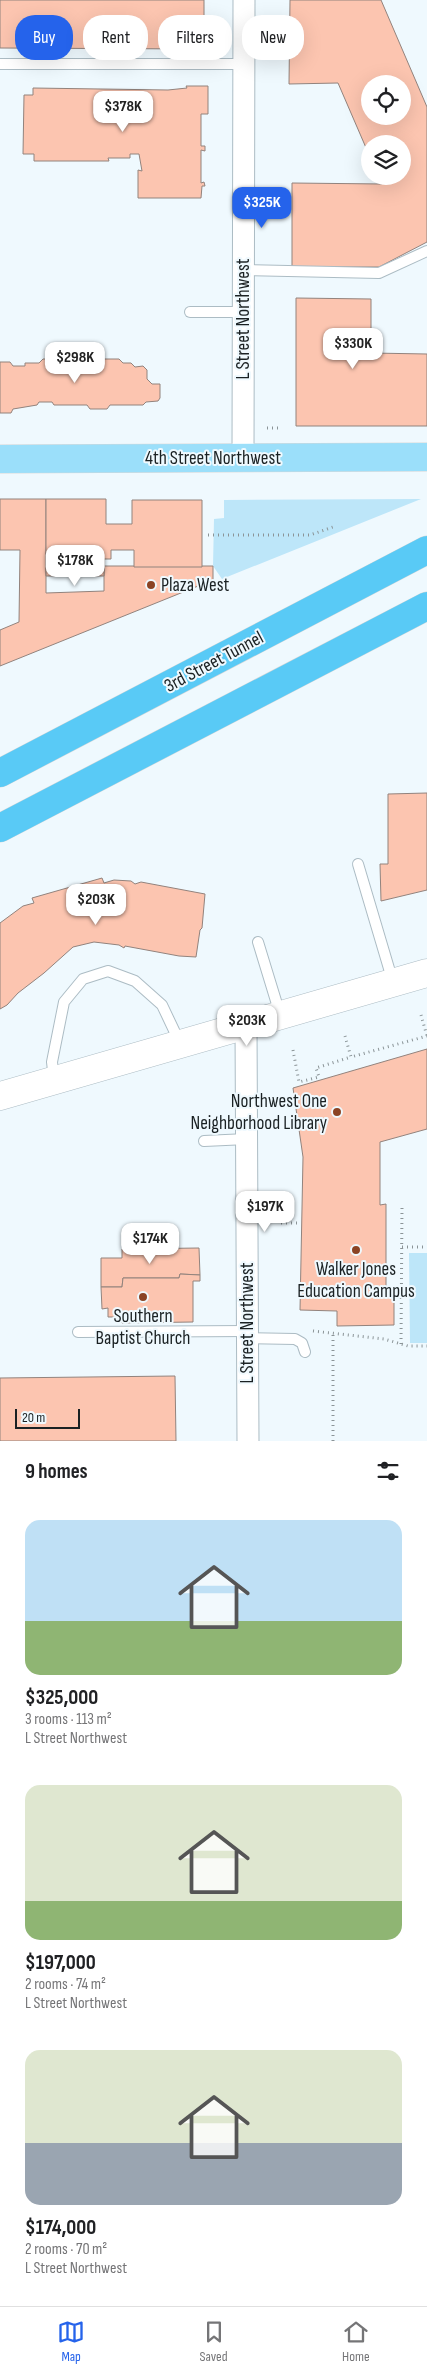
<!DOCTYPE html>
<meta charset="utf-8">
<style>
:root{--surface:#fff;--page:#f2f2f2;--text:#202124;--muted:#757577;--line:#e0e0e0;--accent:#2563eb}
body{margin:0;font-family:"Sofia Sans Condensed",sans-serif;background:var(--page);color:var(--text);height:100vh;display:flex;flex-direction:column;font-size:19px;white-space:nowrap}
*{box-sizing:border-box;margin:0}
p{font-size:16px;color:var(--muted)}
.icon{flex:none;width:28px;height:28px;fill:none;stroke:currentColor;stroke-width:2;stroke-linecap:round;stroke-linejoin:round}
.map{position:relative;height:1441px;overflow:hidden}
.drawer{display:flex;flex-direction:column;background:var(--surface);flex:1}
.drawer>*{flex:none}
.top-card{position:absolute;left:15px;top:15px;width:398px;height:45px;display:flex;gap:10px}
.fabs{position:absolute;left:361px;top:75px;display:grid;gap:10px}
.fabs a{display:grid;place-items:center;width:50px;height:50px;border-radius:50%;background:var(--surface);box-shadow:0 5px 20px #0002;font-size:25px}
.scale{position:absolute;left:15px;bottom:12px;width:65px;box-sizing:border-box;padding-left:5px;border:2px solid #1a2123;border-top:0;font-size:14px;line-height:18px;white-space:nowrap;color:#1a2123;-webkit-text-stroke:4px #eff9fe;paint-order:stroke}
.price{position:absolute;translate:-50% -42px;padding:0 11px;border-radius:10px;background:#fff;color:#222;font-size:16px;line-height:32px;filter:drop-shadow(0 1px 2px #0008)}
.price::after{content:'';position:absolute;left:50%;top:30px;width:15px;height:11px;margin-left:-8px;background:inherit;clip-path:polygon(0 0,100% 0,50% 100%)}
.price.current{background:var(--accent);color:#fff}
ul{padding:0;list-style:none}
li{display:grid;align-content:center;gap:10px;height:265px;padding:0 25px}
li span{display:grid;place-items:center;height:155px;border-radius:15px;color:#555}
li>.icon{margin-inline-start:auto}
span .icon{width:90px;height:90px;fill:#fffc;stroke-width:1}
li b{font-size:21px}
h2{display:flex;justify-content:space-between;align-items:center;height:60px;padding:0 25px;font-size:21px}
.tag{padding:0 18px;border-radius:20px;background:var(--surface);box-shadow:0 5px 20px #0002;font-size:18px;line-height:45px}
.tag.current{background:var(--accent);color:#fff}
.menu{display:flex;justify-content:space-around;align-items:center;height:70px;border-top:1px solid var(--line);background:var(--surface);font-size:14px;color:var(--muted)}
.menu a{display:grid;justify-items:center;gap:2px}
.menu .current{color:var(--accent)}
.map>svg:first-child{display:block}
.green{fill:#bde6f9}
.building{fill:#fcc5b0;stroke:#92837d;fill-rule:evenodd}
.lines{fill:none;stroke-linecap:round;stroke-linejoin:round}
.lane-casing{stroke:#acbcc4;stroke-width:12}
.street-casing{stroke:#acbcc4;stroke-width:23}
.secondary-casing{stroke:#acbcc4;stroke-width:29}
.primary-casing{stroke:#d6d7d7;stroke-width:29}
.highway-casing{stroke:#d6d7d7;stroke-width:29}
.path{stroke:#8b9497;stroke-width:3;stroke-dasharray:1 4;stroke-linecap:butt}
.lane{stroke:#fff;stroke-width:10}
.street{stroke:#fff;stroke-width:21}
.secondary{stroke:#fff;stroke-width:28}
.primary{stroke:#9bdffa;stroke-width:28}
.highway{stroke:#59caf6;stroke-width:28}
.poi-dot{fill:#8b4324;stroke:#eff9fe;stroke-width:2}
.labels{text-anchor:middle;dominant-baseline:central;stroke-width:4;stroke-linejoin:round;paint-order:stroke}
.street-label{font-size:19px;fill:#1a2123;stroke:#eff9fe}
.poi-label{font-size:19px;fill:#1a2123;stroke:#eff9fe}
</style>
<div class="map">
<svg width="427" height="1441" viewBox="0 0 427 1441">
<rect width="100%" height="100%" fill="#eff9fe"/>
<g class="green">
<path d="M421 499 222 579 213 566 214 519 224 518V500Z"/>
<path d="M409 1253H427V1343H410Z"/>
</g>
<g class="building">
<path d="M0 0H204V28H200V49L0 48Z"/>
<path d="M290 0H381L427 107V242L379 267H292V183L382 184 379 176H402V144H370V157L338 83 289 84ZM370 84H402V116H370Z"/>
<path d="M186 86H208V114H201V146H205V151L201 150V183L204 182 205 186H202L201 198H138V170L142 171 139 154H130V158H108L109 161H34V154H23L24 95H33V88L168 90 187 88Z"/>
<path d="M296 298 371 299V353L427 354V426H296Z"/>
<path d="M54 355H63L67 359H74L78 355H96L99 359H119L123 363H131L135 367 143 366 147 370V379L152 384H160V398L158 401 146 402 143 405H110L107 409H90L87 405H54L52 402H39L37 405 13 409 11 413H0V362H10L13 366H25V363H39L43 359H52Z"/>
<path d="M0 499H46V593L104 591V566H213V580L0 666V630L19 622 20 550H0Z"/>
<path d="M46 499H106V524H132V500H202V567H134V550H111V559H104V576H46Z"/>
<path d="M427 793V890L381 901 380 864H388V794Z"/>
<path d="M102 878 104 883 114 880 131 881 135 884 141 882 205 894 202 928 200 930 196 957 179 956 125 946 124 948 119 945 94 942 73 947 44 973 18 993 7 1005 0 1009V923L23 906 34 903 32 898Z"/>
<path d="M427 1049V1129L380 1142V1205L386 1204V1295H394V1325L337 1326V1311L300 1310 303 1157 293 1088Z"/>
<path d="M199 1248 200 1275 180 1274 179 1278H123L122 1287H101V1258H122V1249Z"/>
<path d="M180 1274 200 1275V1281H193V1322L122 1323V1314L117 1317H108V1308L102 1309 101 1287H122L123 1278H179Z"/>
<path d="M175 1376 176 1441H0V1378Z"/>
</g>
<g class="lines">
<defs>
<g id="lane">
<path d="M0 64H244"/>
<path d="M243 270 379 273 427 251"/>
<path d="M190 312H243"/>
<path d="M358 864 393 982"/>
<path d="M258 942 280 1014"/>
<path d="M54 1079 52 1062 64 1002 83 979 108 971 135 981 162 1005 180 1043"/>
<path d="M204 1141 247 1139"/>
<path d="M78 1332 248 1331"/>
<path d="M247 1338 295 1339 302 1343 305 1352"/>
</g>
<g id="street">
<path d="M243 457 244 0"/>
<path d="M246 1025 248 1441"/>
</g>
<path id="secondary" d="M0 1096 427 973"/>
<path id="primary" d="M0 459 427 457"/>
<g id="highway">
<path d="M0 773 427 550"/>
<path d="M0 828 427 606"/>
</g>
</defs>
<use href="#lane" class="lane-casing"/>
<use href="#street" class="street-casing"/>
<use href="#secondary" class="secondary-casing"/>
<use href="#primary" class="primary-casing"/>
<use href="#highway" class="highway-casing"/>
<g class="path">
<path d="M267 428H280"/>
<path d="M208 535H310L333 527"/>
<path d="M421 1015 427 1036"/>
<path d="M345 1036 351 1057 427 1036"/>
<path d="M293 1050 299 1082 319 1077 316 1068 351 1057"/>
<path d="M281 1223H297"/>
<path d="M402 1247H427"/>
<path d="M313 1331 384 1339 408 1346H427"/>
<path d="M401 1344 402 1206"/>
<path d="M333 1441V1333"/>
</g>
<use href="#lane" class="lane"/>
<use href="#street" class="street"/>
<use href="#secondary" class="secondary"/>
<use href="#primary" class="primary"/>
<use href="#highway" class="highway"/>
</g>
<g class="poi-dot">
<circle cx="151" cy="585" r="5"/>
<circle cx="337" cy="1112" r="5"/>
<circle cx="356" cy="1250" r="5"/>
<circle cx="143" cy="1297" r="5"/>
</g>
<g class="labels">
<g class="street-label">
<text transform="translate(243 319) rotate(-90)">L Street Northwest</text>
<text x="213" y="458">4th Street Northwest</text>
<text transform="translate(214 662) rotate(-28)">3rd Street Tunnel</text>
<text transform="translate(247 1323) rotate(-90)">L Street Northwest</text>
</g>
<g class="poi-label">
<text x="161" y="585" text-anchor="start">Plaza West</text>
<text x="327" y="1101" text-anchor="end">Northwest One<tspan x="327" dy="22">Neighborhood Library</tspan></text>
<text x="356" y="1269">Walker Jones<tspan x="356" dy="22">Education Campus</tspan></text>
<text x="143" y="1316">Southern<tspan x="143" dy="22">Baptist Church</tspan></text>
</g>
</g>
</svg>
<div class="fabs">
<a><svg class="icon" aria-label="locate" viewBox="0 0 24 24"><circle cx="12" cy="12" r="6"/><path d="M12 2v4M12 18v4M2 12h4M18 12h4"/></svg></a>
<a><svg class="icon" aria-label="layers" viewBox="0 0 24 24"><path d="M12 4l9 5-9 5-9-5zM3 14l9 5 9-5"/></svg></a>
</div>
<div class="scale">20 m</div>
<b class="price" style="left:123px;top:133px">$378K</b>
<b class="price current" style="left:262px;top:229px">$325K</b>
<b class="price" style="left:353px;top:370px">$330K</b>
<b class="price" style="left:75px;top:384px">$298K</b>
<b class="price" style="left:75px;top:587px">$178K</b>
<b class="price" style="left:96px;top:926px">$203K</b>
<b class="price" style="left:247px;top:1047px">$203K</b>
<b class="price" style="left:265px;top:1233px">$197K</b>
<b class="price" style="left:150px;top:1265px">$174K</b>
<div class="top-card">
<a class="tag current">Buy</a>
<a class="tag">Rent</a>
<a class="tag">Filters</a>
<a class="tag">New</a>
</div>
</div>
<section class="drawer">
<h2>9 homes<svg class="icon" aria-label="filters" viewBox="0 0 24 24"><path d="M4 7h16M4 17h16"/><circle cx="9" cy="7" r="2"/><circle cx="15" cy="17" r="2"/></svg></h2>
<ul>
<li><span style="background:linear-gradient(#bfe0f5 65%,#8fb573 0)"><svg class="icon" aria-label="home" viewBox="0 0 24 24"><path d="M3 11l9-7 9 7M6 9v11h12V9"/></svg></span><div><b>$325,000</b><p>3 rooms · 113 m²</p><p>L Street Northwest</p></div></li>
<li><span style="background:linear-gradient(#dfe7d0 75%,#8fb573 0)"><svg class="icon" aria-label="home" viewBox="0 0 24 24"><path d="M3 11l9-7 9 7M6 9v11h12V9"/></svg></span><div><b>$197,000</b><p>2 rooms · 74 m²</p><p>L Street Northwest</p></div></li>
<li><span style="background:linear-gradient(#dfe7d0 60%,#9aa5b1 0)"><svg class="icon" aria-label="home" viewBox="0 0 24 24"><path d="M3 11l9-7 9 7M6 9v11h12V9"/></svg></span><div><b>$174,000</b><p>2 rooms · 70 m²</p><p>L Street Northwest</p></div></li>
</ul>
</section>
<nav class="menu">
<a class="current"><svg class="icon" aria-label="map" viewBox="0 0 24 24"><path d="M3 6l6-2 6 2 6-2v14l-6 2-6-2-6 2zM9 4v14M15 6v14"/></svg>Map</a>
<a><svg class="icon" aria-label="saved" viewBox="0 0 24 24"><path d="M7 4h10v16l-5-4-5 4z"/></svg>Saved</a>
<a><svg class="icon" aria-label="home" viewBox="0 0 24 24"><path d="M3 11l9-7 9 7M6 9v11h12V9"/></svg>Home</a>
</nav>
